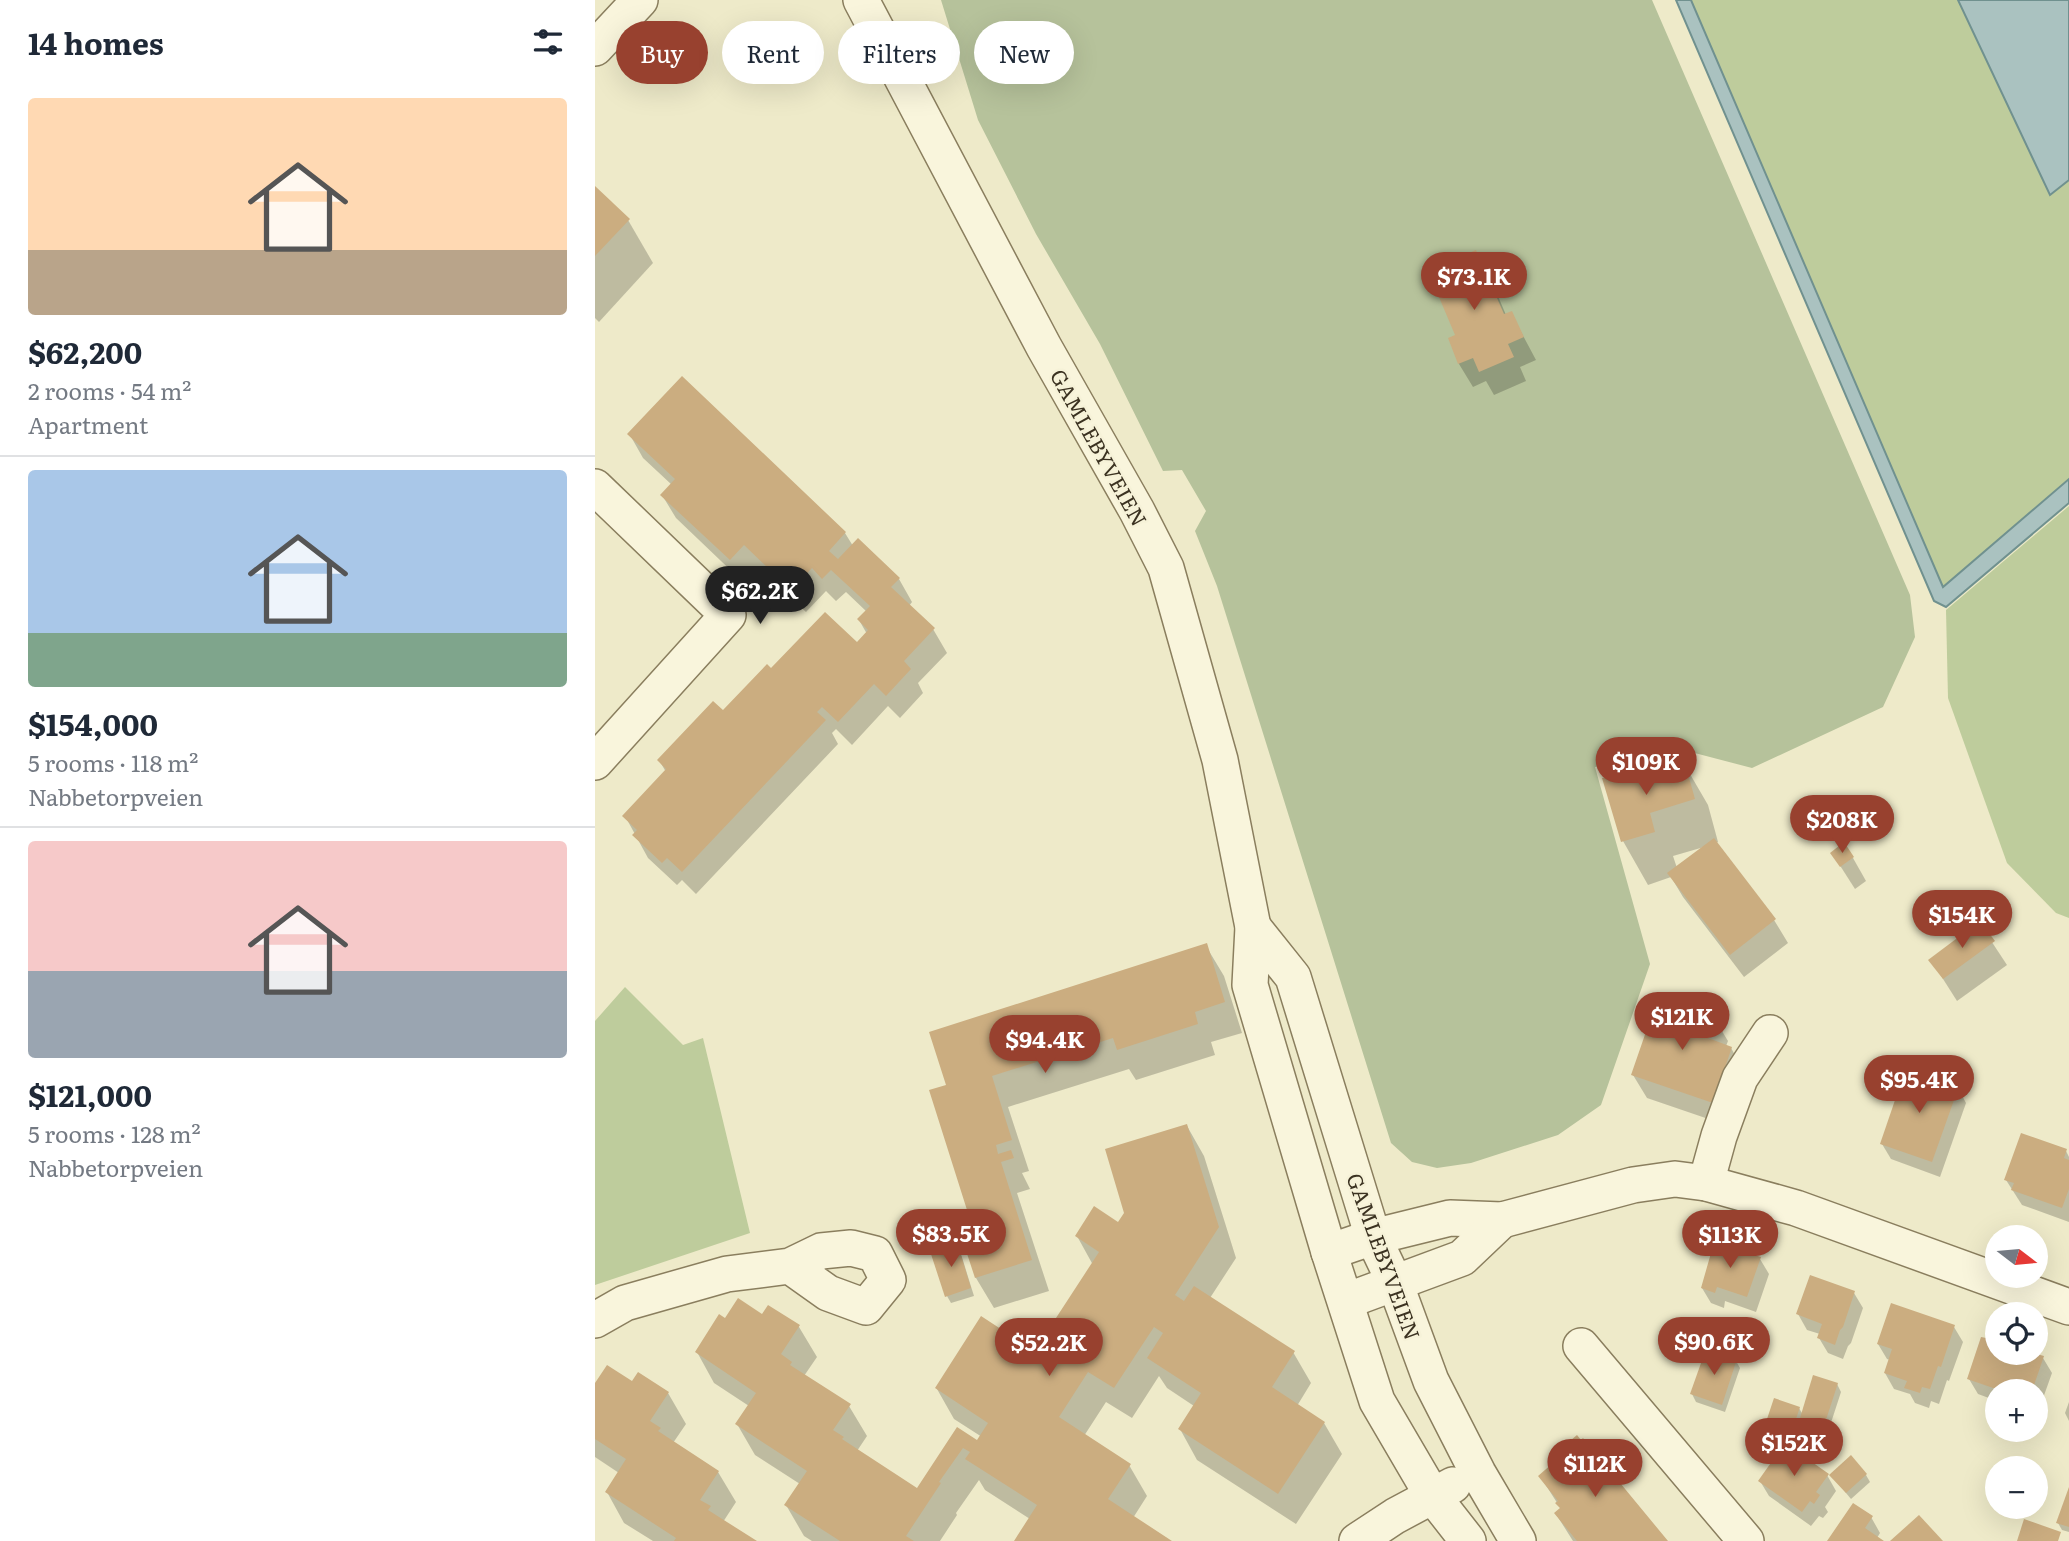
<!DOCTYPE html>
<meta charset="utf-8">
<style>
:root{--surface:#fff;--page:#f6f6f7;--text:#1f2937;--muted:#747a83;--line:#e0e1e3;--accent:#98412f}
body{margin:0;font-family:Literata,serif;background:var(--page);color:var(--text);height:100vh;display:flex;flex-direction:column;font-size:26px;white-space:nowrap}
*{box-sizing:border-box;margin:0}
p{font-size:23px;color:var(--muted)}
.icon{flex:none;width:38px;height:38px;fill:none;stroke:currentColor;stroke-width:2;stroke-linecap:round;stroke-linejoin:round}
.map{position:relative;flex:1;overflow:hidden}
.side{display:flex;flex-direction:column;background:var(--surface);width:595px}
.side>*{flex:none}
.banner{position:absolute;left:21px;top:21px;width:665px;height:63px;display:flex;gap:14px}
.needle{width:46px;rotate:106deg}
.tools{position:absolute;left:1390px;top:1225px;display:grid;gap:14px}
.tools a{display:grid;place-items:center;width:63px;height:63px;border-radius:50%;background:var(--surface);box-shadow:0 7px 28px #0002;font-size:35px}
.price{position:absolute;translate:-50% -60px;padding:0 16px;border-radius:24px;background:var(--accent);color:#fff;font-size:23px;line-height:46px;filter:drop-shadow(0 2px 4px #0008)}
.price::after{content:'';position:absolute;left:50%;top:42px;width:21px;height:16px;margin-left:-10px;background:inherit;clip-path:polygon(0 0,100% 0,50% 100%)}
.price.current{background:#222;color:#fff}
ul{padding:0;list-style:none}
li{display:grid;align-content:center;gap:14px;height:371px;padding:0 28px}
li+li{border-top:2px solid var(--line)}
li span{display:grid;place-items:center;height:217px;border-radius:7px;color:#555}
li>.icon{margin-inline-start:auto}
span .icon{width:126px;height:126px;fill:#fffc;stroke-width:1}
li b{font-size:30px}
h2{display:flex;justify-content:space-between;align-items:center;height:84px;padding:0 28px;font-size:30px}
.tag{padding:0 24px;border-radius:32px;background:var(--surface);box-shadow:0 7px 28px #0002;font-size:24px;line-height:63px}
.tag.current{background:var(--accent);color:#fff}
main{display:flex;flex:1;min-height:0}
.map>svg:first-child{display:block}
.green{fill:#becc9c}
.cemetery{fill:#b6c29b}
.water{fill:#aac2c0;stroke:#70918f;stroke-width:2}
.shadow{fill:#0003;fill-rule:evenodd}
.building{fill:#cbad80}
.lines{fill:none;stroke-linecap:round;stroke-linejoin:round}
.minor-casing{stroke:#8a7e5e;stroke-width:38}
.minor{stroke:#f9f5dc;stroke-width:35}
.labels{text-anchor:middle;dominant-baseline:central;stroke-width:5;stroke-linejoin:round;paint-order:stroke}
.street-label{font-size:21px;fill:#3b3221;stroke:#f6f2d8}
</style>
<main>
<section class="side">
<h2>14 homes<svg class="icon" aria-label="filters" viewBox="0 0 24 24"><path d="M4 7h16M4 17h16"/><circle cx="9" cy="7" r="2"/><circle cx="15" cy="17" r="2"/></svg></h2>
<ul>
<li><span style="background:linear-gradient(#ffd9b3 70%,#b9a48a 0)"><svg class="icon" aria-label="home" viewBox="0 0 24 24"><path d="M3 11l9-7 9 7M6 9v11h12V9"/></svg></span><div><b>$62,200</b><p>2 rooms · 54 m²</p><p>Apartment</p></div></li>
<li><span style="background:linear-gradient(#a9c7e8 75%,#7fa58c 0)"><svg class="icon" aria-label="home" viewBox="0 0 24 24"><path d="M3 11l9-7 9 7M6 9v11h12V9"/></svg></span><div><b>$154,000</b><p>5 rooms · 118 m²</p><p>Nabbetorpveien</p></div></li>
<li><span style="background:linear-gradient(#f6c9c9 60%,#9aa5b1 0)"><svg class="icon" aria-label="home" viewBox="0 0 24 24"><path d="M3 11l9-7 9 7M6 9v11h12V9"/></svg></span><div><b>$121,000</b><p>5 rooms · 128 m²</p><p>Nabbetorpveien</p></div></li>
</ul>
</section>
<div class="map">
<svg width="1474" height="1541" viewBox="0 0 1474 1541">
<rect width="100%" height="100%" fill="#eeeac9"/>
<g class="green">
<path d="M1096 0H1363L1455 195 1474 180V479L1348 587Z"/>
<path d="M1474 506V918L1461 913 1412 863 1353 698 1351 610Z"/>
<path d="M30 987 88 1045 108 1038 155 1233 0 1285V1021Z"/>
</g>
<path class="cemetery" d="M346 0H1057L1315 595 1320 637 1288 707 1157 768 1092 751 1000 767 1055 964 1006 1105 963 1135 876 1163 842 1168 817 1162 796 1143 622 586 600 531 611 511 587 470 568 471 505 344 441 234 383 120Z"/>
<g class="water">
<path d="M1081 0H1096L1348 587 1474 479V503L1351 607 1339 601Z"/>
<path d="M1363 0H1474V180L1455 195Z"/>
</g>
<g class="shadow">
<path d="M0 189 33 220 58 263 4 322 0 318Z"/>
<path d="M881 252 894 275 911 315 916 313 941 360 925 367 931 381 899 395 891 381 878 387 864 364 855 339 863 336 868 257Z"/>
<path d="M35 435 250 533 258 546 304 579 317 602 314 606 338 629 352 653 323 683 328 693 305 718 293 706 257 745 241 729 237 733 243 744 101 894 87 880 82 885 53 858 30 816 71 772 64 760 128 713 176 671 262 645 272 634 264 620 272 612 251 592 241 601 231 591 211 612 163 567 149 583 81 518 67 495 77 485 48 458Z"/>
<path d="M1088 762 1113 805 1123 842 1121 843 1179 920 1193 943 1149 977 1088 897 1076 877 1053 885 1028 841 1044 775ZM1109 847 1082 868 1078 856Z"/>
<path d="M1237 853 1258 858 1271 881 1260 889Z"/>
<path d="M1385 924 1412 965 1362 1001 1336 960Z"/>
<path d="M611 946 629 976 647 1033 616 1042 620 1055 541 1080 534 1069 413 1107 434 1171 427 1173 435 1189 422 1193 454 1291 399 1308 381 1278 361 1215 374 1211 353 1086Z"/>
<path d="M1119 1018 1133 1041 1131 1046 1136 1048 1149 1071 1131 1125 1052 1098 1038 1075Z"/>
<path d="M1363 1088 1371 1103 1345 1177 1296 1159 1287 1144Z"/>
<path d="M592 1126 609 1156 641 1258 615 1298 698 1352 716 1383 702 1406 729 1423 747 1454 701 1524 602 1460 585 1429 599 1406 572 1388 564 1376 537 1418 511 1402 489 1436 534 1465 552 1496 538 1518 574 1541H421L435 1519 390 1490 384 1480 361 1513 362 1515 345 1541H217L209 1536 191 1505 205 1484 160 1455 142 1424 154 1406 119 1383 102 1352 131 1321 168 1316 174 1307 204 1327 222 1357 209 1376 254 1406 272 1436 262 1451 323 1491 363 1430 383 1443 387 1437 359 1419 342 1389 456 1363 458 1359 448 1341 498 1265 482 1236 523 1225Z"/>
<path d="M1471 1151 1474 1157V1222L1427 1205 1411 1180Z"/>
<path d="M361 1244 365 1251 379 1296 356 1303 352 1296Z"/>
<path d="M1165 1259 1174 1274 1161 1312 1130 1301 1129 1308 1116 1303 1107 1288Z"/>
<path d="M1259 1293 1268 1308 1256 1343 1253 1346 1248 1359 1233 1353 1224 1338 1225 1334 1212 1330 1203 1314Z"/>
<path d="M1359 1327 1368 1342 1354 1381 1352 1380 1344 1404 1336 1401 1334 1408 1320 1403 1315 1394 1299 1389 1290 1373 1295 1360 1292 1359 1283 1344Z"/>
<path d="M1402 1353H1432L1448 1358 1457 1373 1442 1415 1440 1414V1391H1402V1401L1383 1394 1374 1379Z"/>
<path d="M1141 1361 1145 1368 1130 1412 1101 1402 1097 1394Z"/>
<path d="M37 1383 73 1393 91 1424 78 1443 123 1472 141 1502 128 1522 159 1541H58L29 1523 12 1492 24 1473 0 1457V1386Z"/>
<path d="M1242 1384 1246 1392 1233 1432 1211 1425 1207 1419 1202 1434 1178 1426 1174 1418 1204 1408 1208 1415Z"/>
<path d="M1474 1402V1421L1470 1413Z"/>
<path d="M1232 1475 1241 1491 1230 1507 1233 1512 1228 1518 1224 1516 1216 1526 1174 1496 1165 1481Z"/>
<path d="M1236 1475H1271L1275 1482 1256 1499Z"/>
<path d="M945 1476 1071 1541H978L961 1514 966 1509Z"/>
<path d="M1474 1491V1532L1467 1530 1463 1523Z"/>
<path d="M1276 1517 1285 1533 1282 1538 1286 1541H1234Z"/>
</g>
<g class="building">
<path d="M0 186 35 219 0 256Z"/>
<path d="M881 250 909 314 917 311 929 337 913 344 919 357 884 372 878 358 863 364 853 338 860 335 833 271 846 266 844 262 867 252 869 255Z"/>
<path d="M87 376 251 532 234 551 243 559 263 538 305 578 296 587 340 628 309 661 316 669 291 696 279 684 243 722 227 707 222 712 231 720 87 872 72 858 67 863 37 835 42 830 27 816 71 769 62 760 118 701 128 710 172 664 176 668 230 612 262 642 273 630 262 619 275 606 236 570 227 579 217 568 196 590 149 545 135 560 65 495 80 479 32 434Z"/>
<path d="M1089 760 1100 799 1055 813 1060 832 1026 842 1007 778 1042 768 1043 773Z"/>
<path d="M1119 838 1181 919 1135 955 1072 873Z"/>
<path d="M1249 842 1259 857 1245 867 1235 853Z"/>
<path d="M1385 921 1400 941 1348 979 1333 960Z"/>
<path d="M612 943 630 1002 600 1012 603 1024 522 1050 518 1038 397 1076 417 1140 401 1145 403 1154 416 1150 419 1158 406 1162 437 1260 380 1278 359 1214 372 1210 334 1090 351 1085 334 1032Z"/>
<path d="M1063 997 1120 1016 1113 1038 1137 1047 1118 1103 1036 1075Z"/>
<path d="M1311 1068 1364 1086 1337 1162 1285 1144Z"/>
<path d="M592 1124 624 1227 580 1295 589 1301 599 1286 700 1351 677 1387 730 1422 683 1494 583 1429 606 1393 552 1358 568 1333 559 1327 519 1388 493 1372 464 1417 536 1464 513 1499 577 1541H419L442 1505 370 1459 375 1452 368 1448 344 1482 346 1483 311 1536 319 1541H245L189 1505 212 1471 140 1424 161 1393 100 1352 124 1314 130 1318 143 1298 167 1314 173 1305 205 1325 186 1354 197 1362 195 1365 256 1404 238 1430 249 1437 247 1439 322 1488 362 1427 382 1440 393 1423 340 1388 386 1316 455 1361 460 1352 446 1341 504 1252 480 1236 499 1206 523 1222 529 1213 510 1149Z"/>
<path d="M1426 1133 1472 1149 1469 1158 1474 1160V1189L1467 1208 1416 1190 1419 1183 1409 1180Z"/>
<path d="M362 1242 376 1288 350 1297 335 1251Z"/>
<path d="M1122 1243 1166 1257 1152 1297 1122 1287 1120 1293 1106 1288 1116 1253Z"/>
<path d="M1215 1275 1260 1291 1248 1327 1245 1330 1240 1345 1222 1338 1227 1324 1201 1314Z"/>
<path d="M1296 1303 1360 1325 1346 1367 1343 1366 1335 1389 1327 1387 1325 1393 1309 1388 1312 1381 1289 1373 1297 1349 1282 1344Z"/>
<path d="M1386 1337 1402 1340V1353H1438L1449 1356 1437 1391H1407L1372 1379Z"/>
<path d="M1111 1349 1142 1359 1127 1405 1095 1394Z"/>
<path d="M12 1365 37 1381 43 1372 74 1392 55 1421 66 1428 63 1431 124 1471 105 1500 116 1506 113 1510 162 1541H79L81 1538 10 1492 31 1459 0 1439V1383Z"/>
<path d="M1218 1375 1243 1383 1229 1426 1205 1418Z"/>
<path d="M1179 1398 1205 1407 1198 1428 1172 1419Z"/>
<path d="M982 1435 986 1440 988 1438 1073 1541H982L959 1513 965 1508 960 1503 963 1501 943 1476 965 1457 962 1452Z"/>
<path d="M1190 1443 1234 1474 1221 1492 1225 1495 1219 1504 1215 1501 1207 1512 1163 1481Z"/>
<path d="M1256 1455 1272 1474 1251 1493 1234 1475Z"/>
<path d="M1474 1487V1527L1461 1523Z"/>
<path d="M1258 1503 1278 1516 1270 1528 1289 1541H1232Z"/>
<path d="M1324 1515 1348 1541H1295Z"/>
<path d="M1429 1519 1466 1532 1463 1541H1422Z"/>
</g>
<g class="lines">
<defs>
<g id="minor">
<path d="M266 0 449 347 542 511 571 568 625 760 658 927 655 985 734 1252 782 1401 837 1495 873 1541"/>
<path d="M0 48 45 0"/>
<path d="M0 487 133 615 0 762"/>
<path d="M658 927 698 977 778 1237 800 1283 836 1381 883 1473 923 1541"/>
<path d="M1111 1183 1124 1136 1145 1078 1175 1033"/>
<path d="M734 1252 778 1237 855 1218 907 1220 1038 1185 1080 1179 1111 1183 1201 1208 1474 1307"/>
<path d="M751 1301 867 1258 907 1220"/>
<path d="M0 1320 30 1303 132 1274 195 1266 226 1251 256 1248 280 1254 293 1280 271 1307 233 1293 195 1266"/>
<path d="M986 1346 1151 1541"/>
<path d="M762 1541 800 1516 858 1485"/>
</g>
</defs>
<use href="#minor" class="minor-casing"/>
<use href="#minor" class="minor"/>
</g>
<g class="labels">
<g class="street-label">
<text transform="translate(505 447) rotate(61)">GAMLEBYVEIEN</text>
<text transform="translate(790 1256) rotate(70)">GAMLEBYVEIEN</text>
</g>
</g>
</svg>
<div class="tools">
<a><svg class="needle" viewBox="-14 -14 28 28"><path d="M0-13l5 13h-10z" fill="#e53935"/><path d="M0 13l5-13h-10z" fill="#747a83"/></svg></a>
<a><svg class="icon" aria-label="locate" viewBox="0 0 24 24"><circle cx="12" cy="12" r="6"/><path d="M12 2v4M12 18v4M2 12h4M18 12h4"/></svg></a>
<a>+</a>
<a>−</a>
</div>
<b class="price" style="left:879px;top:312px">$73.1K</b>
<b class="price current" style="left:165px;top:626px">$62.2K</b>
<b class="price" style="left:1051px;top:797px">$109K</b>
<b class="price" style="left:1247px;top:855px">$208K</b>
<b class="price" style="left:1367px;top:950px">$154K</b>
<b class="price" style="left:1087px;top:1052px">$121K</b>
<b class="price" style="left:450px;top:1075px">$94.4K</b>
<b class="price" style="left:1324px;top:1115px">$95.4K</b>
<b class="price" style="left:356px;top:1269px">$83.5K</b>
<b class="price" style="left:1135px;top:1270px">$113K</b>
<b class="price" style="left:1119px;top:1377px">$90.6K</b>
<b class="price" style="left:454px;top:1378px">$52.2K</b>
<b class="price" style="left:1199px;top:1478px">$152K</b>
<b class="price" style="left:1000px;top:1499px">$112K</b>
<div class="banner">
<a class="tag current">Buy</a>
<a class="tag">Rent</a>
<a class="tag">Filters</a>
<a class="tag">New</a>
</div>
</div>
</main>
